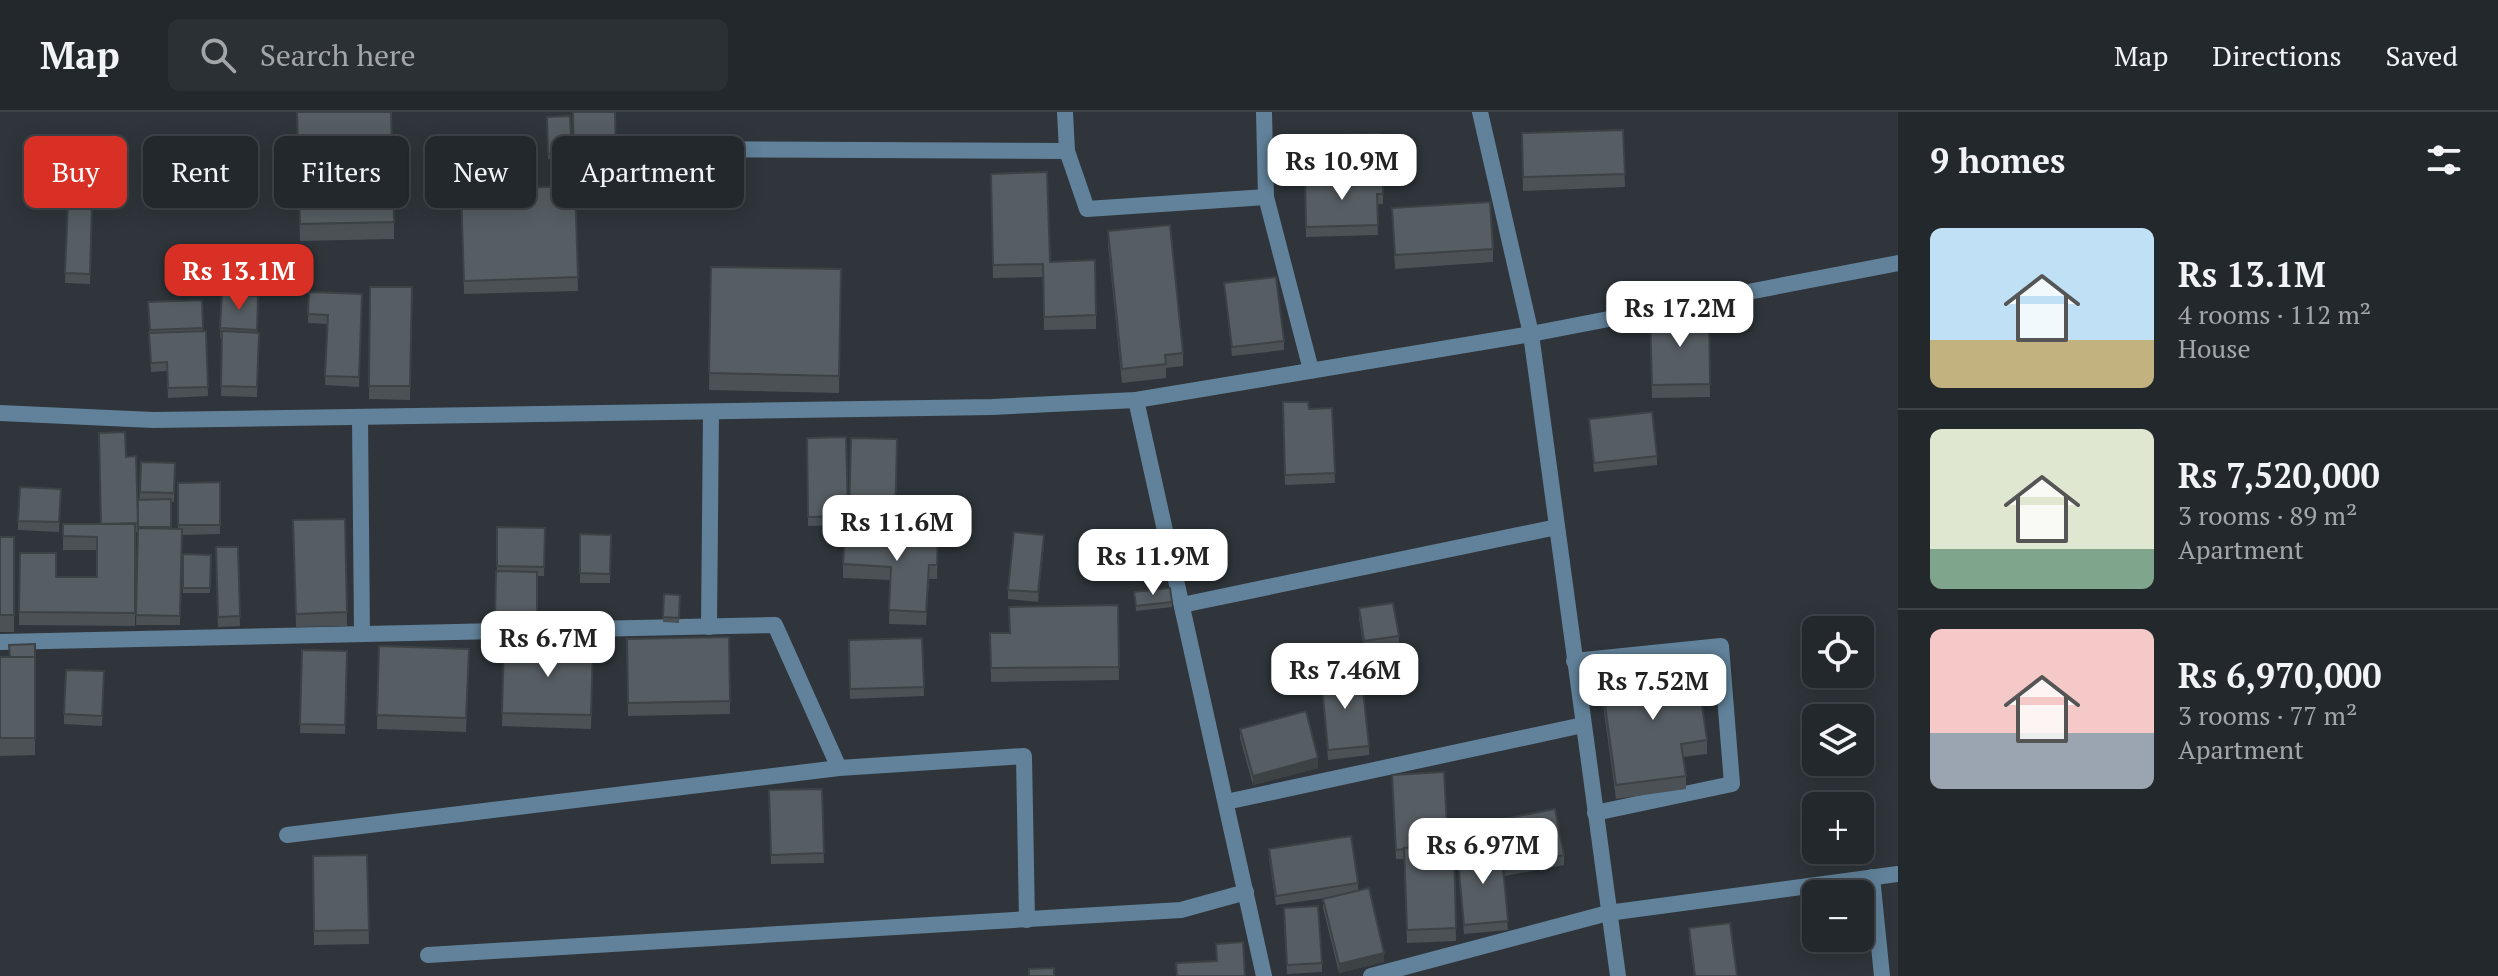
<!DOCTYPE html>
<meta charset="utf-8">
<style>
:root{--surface:#23282c;--page:#2b3034;--text:#f1f3f6;--muted:#a3a6a9;--line:#404448;--accent:#d93025}
body{margin:0;font-family:"PT Serif",serif;background:var(--page);color:var(--text);height:100vh;display:flex;flex-direction:column;font-size:30px;white-space:nowrap}
*{box-sizing:border-box;margin:0}
p{font-size:26px;color:var(--muted)}
.icon{flex:none;width:44px;height:44px;fill:none;stroke:currentColor;stroke-width:2;stroke-linecap:round;stroke-linejoin:round}
.map{position:relative;flex:1;overflow:hidden}
.sheet{display:flex;flex-direction:column;background:var(--surface);width:600px}
.sheet>*{flex:none}
.hud{position:absolute;left:24px;top:24px;width:760px;height:72px;display:flex;gap:16px}
.fabs{position:absolute;left:1802px;top:504px;display:grid;gap:16px}
.fabs a{display:grid;place-items:center;width:72px;height:72px;border-radius:12px;background:var(--surface);box-shadow:0 4px 20px #0003,0 0 0 2px var(--line);font-size:40px}
.price{position:absolute;translate:-50% -68px;padding:0 18px;border-radius:16px;background:#fff;color:#222;font-size:26px;line-height:52px;filter:drop-shadow(0 2px 4px #0008)}
.price::after{content:'';position:absolute;left:50%;top:48px;width:24px;height:18px;margin-left:-12px;background:inherit;clip-path:polygon(0 0,100% 0,50% 100%)}
.price.active{background:var(--accent);color:#fff}
ul{padding:0;list-style:none}
li{display:flex;align-items:center;gap:24px;height:200px;padding:0 32px}
li+li{border-top:2px solid var(--line)}
li span{display:grid;place-items:center;flex:none;width:224px;height:160px;border-radius:12px;color:#555}
li>.icon{margin-inline-start:auto}
span .icon{width:96px;height:96px;fill:#fffc;stroke-width:1}
li b{font-size:34px}
h2{display:flex;justify-content:space-between;align-items:center;height:96px;padding:0 32px;font-size:34px}
.tag{padding:0 28px;border-radius:12px;background:var(--surface);box-shadow:0 4px 20px #0003,0 0 0 2px var(--line);font-size:28px;line-height:72px}
.tag.active{background:var(--accent);color:#fff}
header{display:flex;align-items:center;gap:48px;box-sizing:border-box;height:112px;padding:0 40px;background:var(--surface);border-bottom:2px solid var(--line)}
header strong{font-size:38px}
nav{display:flex;gap:44px;margin-inline-start:auto;font-size:28px}
.search{width:560px;height:72px;background:var(--page);display:flex;align-items:center;gap:20px;box-sizing:border-box;padding:0 28px;border-radius:12px;color:var(--muted);font-size:30px}
main{display:flex;flex:1;min-height:0}
.map>svg:first-child{display:block}
.lines{fill:none;stroke-linecap:round;stroke-linejoin:round}
.minor{stroke:#61829a;stroke-width:16}
.wall{fill:#4b5155}
.shaded-wall{fill:#3d4245}
.building{fill:#575e63;stroke:#3d4245;stroke-width:2}
</style>
<header>
<strong>Map</strong>
<div class="search"><svg class="icon" aria-label="search" viewBox="0 0 24 24"><circle cx="10" cy="10" r="6"/><path d="M15 15l6 6"/></svg>Search here</div>
<nav><a>Map</a><a>Directions</a><a>Saved</a></nav>
</header>
<main>
<div class="map">
<svg width="1898" height="864" viewBox="0 0 1898 864">
<rect width="100%" height="100%" fill="#2f353a"/>
<g class="lines">
<g class="minor">
<path d="M1065 0 1067 39 1087 97 1266 85"/>
<path d="M1264 0 1266 85 1311 258"/>
<path d="M1480 0 1531 222 1618 864"/>
<path d="M633 37 1067 39"/>
<path d="M1136 288 1264 864"/>
<path d="M0 301 153 308 992 295 1136 288 1531 222 1898 151"/>
<path d="M360 305 362 522"/>
<path d="M1182 493 1557 415"/>
<path d="M709 515 711 300"/>
<path d="M0 530 775 513 839 656"/>
<path d="M1574 549 1721 534 1732 672 1595 701"/>
<path d="M1226 690 1583 613"/>
<path d="M287 723 839 656 1024 644 1027 808"/>
<path d="M1872 765 1882 864"/>
<path d="M428 843 1181 798 1246 780"/>
<path d="M1371 864 1608 801 1898 762"/>
</g>
</g>
<g class="wall">
<path d="M297 0 394 110V127L300 129Z"/>
<path d="M573 0H615L616 58 574 59Z"/>
<path d="M570 4 572 47H548L547 5Z"/>
<path d="M1623 18 1625 75 1523 79 1522 21Z"/>
<path d="M1378 22 1379 67H1383V92H1377L1378 123 1306 125 1305 74H1298L1297 24Z"/>
<path d="M991 62 1050 150 1096 203V217L1044 218 1043 165 993 166Z"/>
<path d="M575 74 578 179 464 182 461 78Z"/>
<path d="M68 91 92 92 90 172 65 171Z"/>
<path d="M1392 96 1493 137V150L1395 157Z"/>
<path d="M1108 119 1183 241V254L1166 256V266L1122 271 1108 133Z"/>
<path d="M711 155 841 157 839 281 709 278Z"/>
<path d="M1224 171 1284 229V238L1232 244Z"/>
<path d="M370 175H412L410 288 369 287Z"/>
<path d="M309 180 362 182 359 275 325 273 327 212 308 211Z"/>
<path d="M222 182 258 184 257 221H259L257 285 221 284 222 226H220Z"/>
<path d="M202 188 203 219H206L208 284 168 286 167 259 151 260 148 190Z"/>
<path d="M1709 201 1710 285 1652 286 1650 202Z"/>
<path d="M1283 290 1309 297 1332 296 1335 371 1285 373Z"/>
<path d="M1589 307 1657 344V353L1594 360Z"/>
<path d="M846 325 848 413 808 414 807 326Z"/>
<path d="M851 326 897 327 895 421 938 423 937 467H929L926 513 889 512 890 468 843 466V452L849 419Z"/>
<path d="M136 344 138 416 141 350 175 351 174 390H171V416L178 417V371L220 370V422L182 423 180 513H136L138 420H135V514L19 513 20 441 56 465H97V438H63V424L101 412 126 345Z"/>
<path d="M61 377 59 420 18 418V409Z"/>
<path d="M345 407 347 514 296 515 293 408Z"/>
<path d="M497 415 545 416 544 464H537V516H495L496 459H497Z"/>
<path d="M580 422 611 423 610 471H580Z"/>
<rect x="0" y="425" width="14" height="95"/>
<path d="M1044 432 1038 490 1008 487V478Z"/>
<path d="M216 435H238L240 514 218 515Z"/>
<path d="M183 442 211 443 210 481H183Z"/>
<path d="M1134 480 1172 490V495L1136 499Z"/>
<path d="M664 482 680 483 679 511 663 510Z"/>
<path d="M1118 493 1119 568 991 570 990 521H1010Z"/>
<path d="M1359 496 1399 524V533L1364 538 1359 506Z"/>
<path d="M729 525 730 602 628 604 627 527Z"/>
<path d="M922 526 924 584 850 587 849 528Z"/>
<path d="M504 531 593 533 591 617 502 614Z"/>
<path d="M379 534 469 537 466 620 377 617Z"/>
<path d="M302 538 347 539 345 622 300 621Z"/>
<path d="M0 545 35 551V643L0 644Z"/>
<path d="M104 559 102 614 64 612V602Z"/>
<path d="M1321 564 1369 634V643L1328 648Z"/>
<path d="M1601 564 1707 628V642L1683 645 1686 664V677L1616 687 1601 578Z"/>
<path d="M1240 617 1318 656 1253 673 1240 626Z"/>
<path d="M1392 672 1448 734H1454L1456 829 1407 831 1404 747H1396Z"/>
<path d="M822 677 824 751 771 752 769 678Z"/>
<path d="M1497 708 1564 743V753L1505 764 1501 741 1508 818 1464 822 1457 739 1500 734 1497 717Z"/>
<path d="M1269 737 1358 771V779L1384 850 1339 861 1323 796V787L1332 785 1276 793 1269 746Z"/>
<path d="M367 743 369 832 314 833 313 744Z"/>
<path d="M1284 805 1322 851V860L1287 862Z"/>
<path d="M1689 816 1737 864H1694L1689 825Z"/>
</g>
<g class="shaded-wall">
<path d="M1044 423V432L1038 490V480Z"/>
<path d="M1318 646V656L1253 673V664Z"/>
<path d="M1384 841V850L1339 861V852Z"/>
</g>
<g class="building">
<path d="M297 0H391L394 110 300 112Z"/>
<path d="M573 0H615L616 49 574 50Z"/>
<path d="M570 4 572 42H548L547 5Z"/>
<path d="M1623 18 1625 62 1523 65 1522 21Z"/>
<path d="M1378 22 1379 63 1298 65 1297 24Z"/>
<path d="M537 58V75L472 77 471 60Z"/>
<path d="M1047 60 1050 150 1095 148 1096 203 1044 205 1043 152 993 153 991 62Z"/>
<path d="M1383 67V82H1377L1378 113 1306 115 1305 68Z"/>
<path d="M575 74 578 165 464 169 461 78Z"/>
<path d="M1490 90 1493 137 1395 143 1392 96Z"/>
<path d="M68 91 92 92 90 162 65 161Z"/>
<path d="M1170 113 1183 241 1165 243 1166 252 1122 257 1108 119Z"/>
<path d="M711 155 841 157 839 264 709 261Z"/>
<path d="M1276 165 1284 229 1232 235 1224 171Z"/>
<path d="M370 175H412L410 274H369Z"/>
<path d="M309 180 362 182 359 265 325 264 328 203 308 202Z"/>
<path d="M222 182 258 184 257 218 220 216Z"/>
<path d="M202 188 203 216 150 218 148 190Z"/>
<path d="M1709 201 1710 272 1652 273 1650 202Z"/>
<path d="M206 219 208 275 168 276 167 250 151 251 149 221Z"/>
<path d="M222 219 259 221 257 275 221 274Z"/>
<path d="M1283 290H1308L1309 297 1332 296 1335 361 1285 363Z"/>
<path d="M1652 300 1657 344 1594 351 1589 307Z"/>
<path d="M125 320 126 345 136 344 138 411 101 412 99 321Z"/>
<path d="M846 325 848 404 808 405 807 326Z"/>
<path d="M851 326 897 327 895 412 849 411Z"/>
<path d="M141 350 175 351 174 381 140 380Z"/>
<path d="M220 370V413H178V371Z"/>
<path d="M20 375 61 377 59 410 18 409Z"/>
<path d="M171 387V415H138V388Z"/>
<path d="M345 407 347 500 296 502 293 408Z"/>
<path d="M63 412H135V501L19 500 20 441H56V465H97V425L63 424Z"/>
<path d="M497 415 545 416 544 455 497 454Z"/>
<path d="M138 416 182 417 180 504 136 503Z"/>
<path d="M845 419 938 423 937 453H929L926 500 889 498 891 455 843 452Z"/>
<path d="M1014 420 1044 423 1038 480 1008 478Z"/>
<path d="M580 422 611 423 610 462 580 461Z"/>
<rect x="0" y="425" width="14" height="78"/>
<path d="M216 435H238L240 504 218 505Z"/>
<path d="M183 442 211 443 210 476H183Z"/>
<path d="M496 459 537 460V507L495 506Z"/>
<path d="M1170 476 1172 490 1136 494 1134 480Z"/>
<path d="M664 482 680 483 679 506 663 505Z"/>
<path d="M1393 491 1399 524 1364 529 1359 496Z"/>
<path d="M1118 493 1119 555 991 556 990 521H1010L1009 495Z"/>
<path d="M729 525 730 589 628 591 627 527Z"/>
<path d="M922 526 924 575 850 577 849 528Z"/>
<path d="M504 531 593 533 591 603 502 601Z"/>
<path d="M35 532V546V545H10L9 533Z"/>
<path d="M379 534 469 537 466 606 377 603Z"/>
<path d="M302 538 347 539 345 613 300 612Z"/>
<rect x="0" y="545" width="35" height="81"/>
<path d="M1696 552 1707 628 1681 632 1686 664 1616 673 1601 564Z"/>
<path d="M66 558 104 559 102 604 64 602Z"/>
<path d="M1361 560 1369 634 1328 638 1321 564Z"/>
<path d="M1306 599 1318 646 1253 664 1240 617Z"/>
<path d="M1444 660 1448 734 1404 736V737L1396 738 1392 663Z"/>
<path d="M822 677 824 741 771 743 769 678Z"/>
<path d="M1555 697 1564 743 1505 754 1497 708Z"/>
<path d="M1351 724 1358 771 1276 784 1269 737Z"/>
<path d="M1454 734 1456 816 1407 818 1404 736Z"/>
<path d="M1501 734 1508 809 1464 813 1457 739Z"/>
<path d="M367 743 369 818 314 819 313 744Z"/>
<path d="M1369 776 1384 841 1339 852 1323 787Z"/>
<path d="M1318 794 1322 851 1287 853 1284 796Z"/>
<path d="M1730 811 1737 864H1695L1689 816Z"/>
<path d="M1243 830 1245 864H1177L1176 851 1217 849 1216 832Z"/>
<path d="M1054 856V864H1029V857Z"/>
</g>
</svg>
<div class="fabs">
<a><svg class="icon" aria-label="locate" viewBox="0 0 24 24"><circle cx="12" cy="12" r="6"/><path d="M12 2v4M12 18v4M2 12h4M18 12h4"/></svg></a>
<a><svg class="icon" aria-label="layers" viewBox="0 0 24 24"><path d="M12 4l9 5-9 5-9-5zM3 14l9 5 9-5"/></svg></a>
<a>+</a>
<a>−</a>
</div>
<b class="price" style="left:1342px;top:90px">Rs 10.9M</b>
<b class="price active" style="left:239px;top:200px">Rs 13.1M</b>
<b class="price" style="left:1680px;top:237px">Rs 17.2M</b>
<b class="price" style="left:897px;top:451px">Rs 11.6M</b>
<b class="price" style="left:1153px;top:485px">Rs 11.9M</b>
<b class="price" style="left:548px;top:567px">Rs 6.7M</b>
<b class="price" style="left:1345px;top:599px">Rs 7.46M</b>
<b class="price" style="left:1653px;top:610px">Rs 7.52M</b>
<b class="price" style="left:1483px;top:774px">Rs 6.97M</b>
<div class="hud">
<a class="tag active">Buy</a>
<a class="tag">Rent</a>
<a class="tag">Filters</a>
<a class="tag">New</a>
<a class="tag">Apartment</a>
</div>
</div>
<section class="sheet">
<h2>9 homes<svg class="icon" aria-label="filters" viewBox="0 0 24 24"><path d="M4 7h16M4 17h16"/><circle cx="9" cy="7" r="2"/><circle cx="15" cy="17" r="2"/></svg></h2>
<ul>
<li><span style="background:linear-gradient(#bfe0f5 70%,#c2b280 0)"><svg class="icon" aria-label="home" viewBox="0 0 24 24"><path d="M3 11l9-7 9 7M6 9v11h12V9"/></svg></span><div><b>Rs 13.1M</b><p>4 rooms · 112 m²</p><p>House</p></div></li>
<li><span style="background:linear-gradient(#dfe7d0 75%,#7fa58c 0)"><svg class="icon" aria-label="home" viewBox="0 0 24 24"><path d="M3 11l9-7 9 7M6 9v11h12V9"/></svg></span><div><b>Rs 7,520,000</b><p>3 rooms · 89 m²</p><p>Apartment</p></div></li>
<li><span style="background:linear-gradient(#f6c9c9 65%,#9aa5b1 0)"><svg class="icon" aria-label="home" viewBox="0 0 24 24"><path d="M3 11l9-7 9 7M6 9v11h12V9"/></svg></span><div><b>Rs 6,970,000</b><p>3 rooms · 77 m²</p><p>Apartment</p></div></li>
</ul>
</section>
</main>
